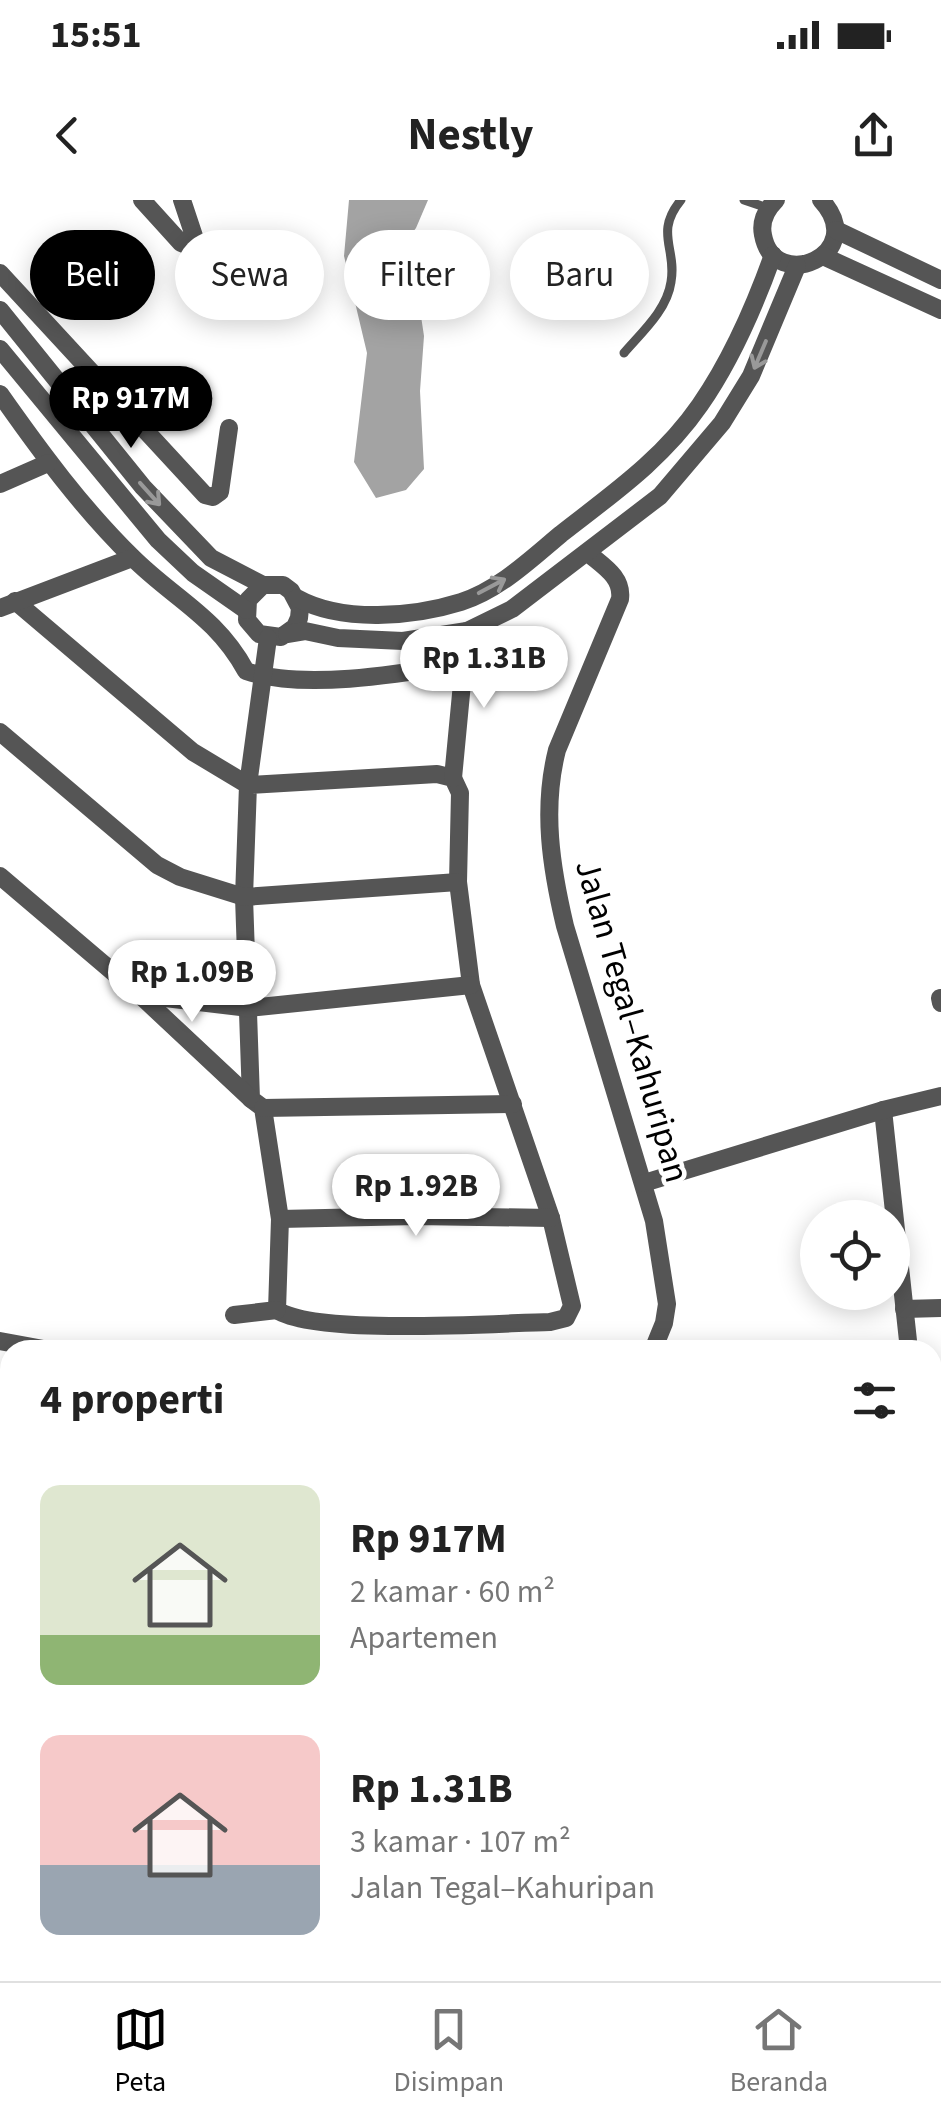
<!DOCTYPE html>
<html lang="id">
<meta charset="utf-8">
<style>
:root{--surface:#fff;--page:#f6f6f6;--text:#222;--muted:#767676;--line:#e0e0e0;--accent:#000}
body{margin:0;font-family:"Source Sans 3",sans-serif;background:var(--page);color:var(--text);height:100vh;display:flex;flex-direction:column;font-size:38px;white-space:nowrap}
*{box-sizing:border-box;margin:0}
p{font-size:32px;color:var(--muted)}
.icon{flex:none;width:55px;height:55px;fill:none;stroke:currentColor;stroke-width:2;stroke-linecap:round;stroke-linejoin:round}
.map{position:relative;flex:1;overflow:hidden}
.panel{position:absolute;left:0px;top:1140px;width:942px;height:642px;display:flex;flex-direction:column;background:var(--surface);border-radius:30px 30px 0 0;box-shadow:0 5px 25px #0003}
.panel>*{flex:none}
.banner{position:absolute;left:30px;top:30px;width:882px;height:90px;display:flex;gap:20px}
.fabs{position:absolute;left:800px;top:1000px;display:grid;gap:20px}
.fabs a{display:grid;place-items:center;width:110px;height:110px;border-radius:50%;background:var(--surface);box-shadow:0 5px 25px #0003;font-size:50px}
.price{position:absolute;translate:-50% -85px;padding:0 22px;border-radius:35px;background:#fff;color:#222;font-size:32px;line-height:65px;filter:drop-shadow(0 2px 5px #0008)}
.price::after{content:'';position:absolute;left:50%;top:60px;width:30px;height:22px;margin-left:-15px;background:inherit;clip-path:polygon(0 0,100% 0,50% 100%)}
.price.current{background:var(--accent);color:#fff}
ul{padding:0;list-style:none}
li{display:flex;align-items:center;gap:30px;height:250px;padding:0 40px}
li span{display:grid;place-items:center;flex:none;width:280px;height:200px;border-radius:20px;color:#555}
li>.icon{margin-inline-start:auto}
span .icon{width:120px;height:120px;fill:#fffc;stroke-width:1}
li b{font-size:42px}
h2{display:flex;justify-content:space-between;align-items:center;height:120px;padding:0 40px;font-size:42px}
.chip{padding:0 35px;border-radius:45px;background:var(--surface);box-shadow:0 5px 25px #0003;font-size:35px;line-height:90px}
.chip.current{background:var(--accent);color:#fff}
.status{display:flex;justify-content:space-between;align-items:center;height:70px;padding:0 50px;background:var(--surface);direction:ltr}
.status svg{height:28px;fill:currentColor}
header{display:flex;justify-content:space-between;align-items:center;height:130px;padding:0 40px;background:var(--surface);font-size:45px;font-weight:700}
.menu{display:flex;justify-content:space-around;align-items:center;height:140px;border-top:2px solid var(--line);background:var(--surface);font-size:28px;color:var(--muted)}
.menu a{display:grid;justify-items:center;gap:5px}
.menu .current{color:var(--accent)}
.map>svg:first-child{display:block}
.water{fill:#a3a3a3}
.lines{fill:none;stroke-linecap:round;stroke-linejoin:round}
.service{stroke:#555;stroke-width:9}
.minor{stroke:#555;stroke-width:18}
.oneway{stroke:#999}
.labels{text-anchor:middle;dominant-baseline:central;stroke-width:9;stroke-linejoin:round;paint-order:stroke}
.street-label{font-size:35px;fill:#000;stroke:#fff}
</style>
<div class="status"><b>15:51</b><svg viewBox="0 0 49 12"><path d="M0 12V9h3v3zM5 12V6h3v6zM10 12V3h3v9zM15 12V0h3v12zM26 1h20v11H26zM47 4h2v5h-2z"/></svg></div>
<header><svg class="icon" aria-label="back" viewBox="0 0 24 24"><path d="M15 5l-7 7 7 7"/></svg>Nestly<svg class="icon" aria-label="share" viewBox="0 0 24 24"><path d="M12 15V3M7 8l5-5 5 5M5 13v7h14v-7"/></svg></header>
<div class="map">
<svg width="941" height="1781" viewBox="0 0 941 1781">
<rect width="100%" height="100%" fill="#fff"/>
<path class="water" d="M349 0H428L416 28 388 66 416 83 424 136 420 191 424 269 406 290 376 298 354 262 367 153 344 56Z"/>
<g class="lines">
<g class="service">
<path d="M744 0 768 8"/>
<path d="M624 153C642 132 667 110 671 82 677 48 654 33 681 0"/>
</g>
<g class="minor">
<path d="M142 0 181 43 186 45 194 36 182 0"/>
<path d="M776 0C766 10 760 21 763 35 774 95 871 54 821 0"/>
<path d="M836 30 941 80"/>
<path d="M823 56 941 110"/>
<path d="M0 73 205 295 213 297 220 292 229 228"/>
<path d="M0 110 143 287 211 358 263 385H283L291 391 300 408 299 418 295 427 281 437 259 434 247 420 248 400 263 385"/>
<path d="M0 149 158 340 193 373 246 410"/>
<path d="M0 194C40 251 82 308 132 357 174 399 216 416 246 471 304 491 405 473 466 463"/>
<path d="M0 284 48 263"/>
<path d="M588 353C603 366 623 377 620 399L557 550C542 609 551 667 565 726L654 1021 667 1104 664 1123 653 1150"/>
<path d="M297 398C342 423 413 417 461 402 499 390 531 359 561 334 612 294 662 260 700 205 732 159 754 108 773 55"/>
<path d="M15 401 193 552 248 585 437 574 453 578 460 593 458 682 471 785 551 1018 572 1106 566 1118 550 1122C495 1123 316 1136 277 1110L280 1019 263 908 251 899 244 697 248 585 268 438"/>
<path d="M0 408 132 358"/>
<path d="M287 434 305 431 338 438 403 441 467 431 512 409 660 296 722 223 751 176 797 66"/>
<path d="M0 532 157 665 180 677 244 697 458 682"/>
<path d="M453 578 467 431"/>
<path d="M0 676 140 795 251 899"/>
<path d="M140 795 249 808 471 785"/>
<path d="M940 798 941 803"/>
<path d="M263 908 513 904"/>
<path d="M883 910 909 1150"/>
<path d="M644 983 883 910 941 896"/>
<path d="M280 1019 416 1016 551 1018"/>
<path d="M904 1109 941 1108"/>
<path d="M234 1115 277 1110"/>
<path d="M0 1141 49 1150"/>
<path d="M932 1356 941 1425"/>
<path d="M932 1562 941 1561"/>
<path d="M932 1671 941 1643"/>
<path d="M873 1781 878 1772"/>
</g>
</g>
<defs><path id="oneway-shaft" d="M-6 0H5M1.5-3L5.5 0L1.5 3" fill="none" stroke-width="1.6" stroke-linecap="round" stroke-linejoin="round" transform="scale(2.5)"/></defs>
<g class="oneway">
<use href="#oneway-shaft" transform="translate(760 155) rotate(113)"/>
<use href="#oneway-shaft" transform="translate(150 294) rotate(48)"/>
<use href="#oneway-shaft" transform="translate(492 386) rotate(-28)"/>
</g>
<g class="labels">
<g class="street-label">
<text transform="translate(632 821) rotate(74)">Jalan Tegal–Kahuripan</text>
</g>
</g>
</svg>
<div class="fabs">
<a><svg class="icon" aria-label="locate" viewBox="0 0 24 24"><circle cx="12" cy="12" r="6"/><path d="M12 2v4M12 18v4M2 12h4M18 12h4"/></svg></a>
</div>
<b class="price current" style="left:131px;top:251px">Rp 917M</b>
<b class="price" style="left:484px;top:511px">Rp 1.31B</b>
<b class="price" style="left:192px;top:825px">Rp 1.09B</b>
<b class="price" style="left:416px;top:1039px">Rp 1.92B</b>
<div class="banner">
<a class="chip current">Beli</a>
<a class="chip">Sewa</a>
<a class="chip">Filter</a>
<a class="chip">Baru</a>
</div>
<section class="panel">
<h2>4 properti<svg class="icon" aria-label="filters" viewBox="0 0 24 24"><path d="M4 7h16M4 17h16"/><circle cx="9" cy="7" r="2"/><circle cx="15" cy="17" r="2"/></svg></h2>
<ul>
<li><span style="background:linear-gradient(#dfe7d0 75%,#8fb573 0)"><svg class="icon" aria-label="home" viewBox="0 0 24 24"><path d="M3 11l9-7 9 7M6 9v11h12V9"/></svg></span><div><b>Rp 917M</b><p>2 kamar · 60 m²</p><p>Apartemen</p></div></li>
<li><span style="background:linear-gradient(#f6c9c9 65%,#9aa5b1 0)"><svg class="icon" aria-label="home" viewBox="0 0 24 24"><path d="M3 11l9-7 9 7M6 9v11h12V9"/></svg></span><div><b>Rp 1.31B</b><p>3 kamar · 107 m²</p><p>Jalan Tegal–Kahuripan</p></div></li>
</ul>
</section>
</div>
<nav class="menu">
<a class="current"><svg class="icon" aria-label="map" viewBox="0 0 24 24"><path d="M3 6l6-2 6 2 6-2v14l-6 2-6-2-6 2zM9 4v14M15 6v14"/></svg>Peta</a>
<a><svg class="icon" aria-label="saved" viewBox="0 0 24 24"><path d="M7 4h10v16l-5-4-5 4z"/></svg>Disimpan</a>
<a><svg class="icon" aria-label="home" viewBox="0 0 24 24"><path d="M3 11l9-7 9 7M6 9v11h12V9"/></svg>Beranda</a>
</nav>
